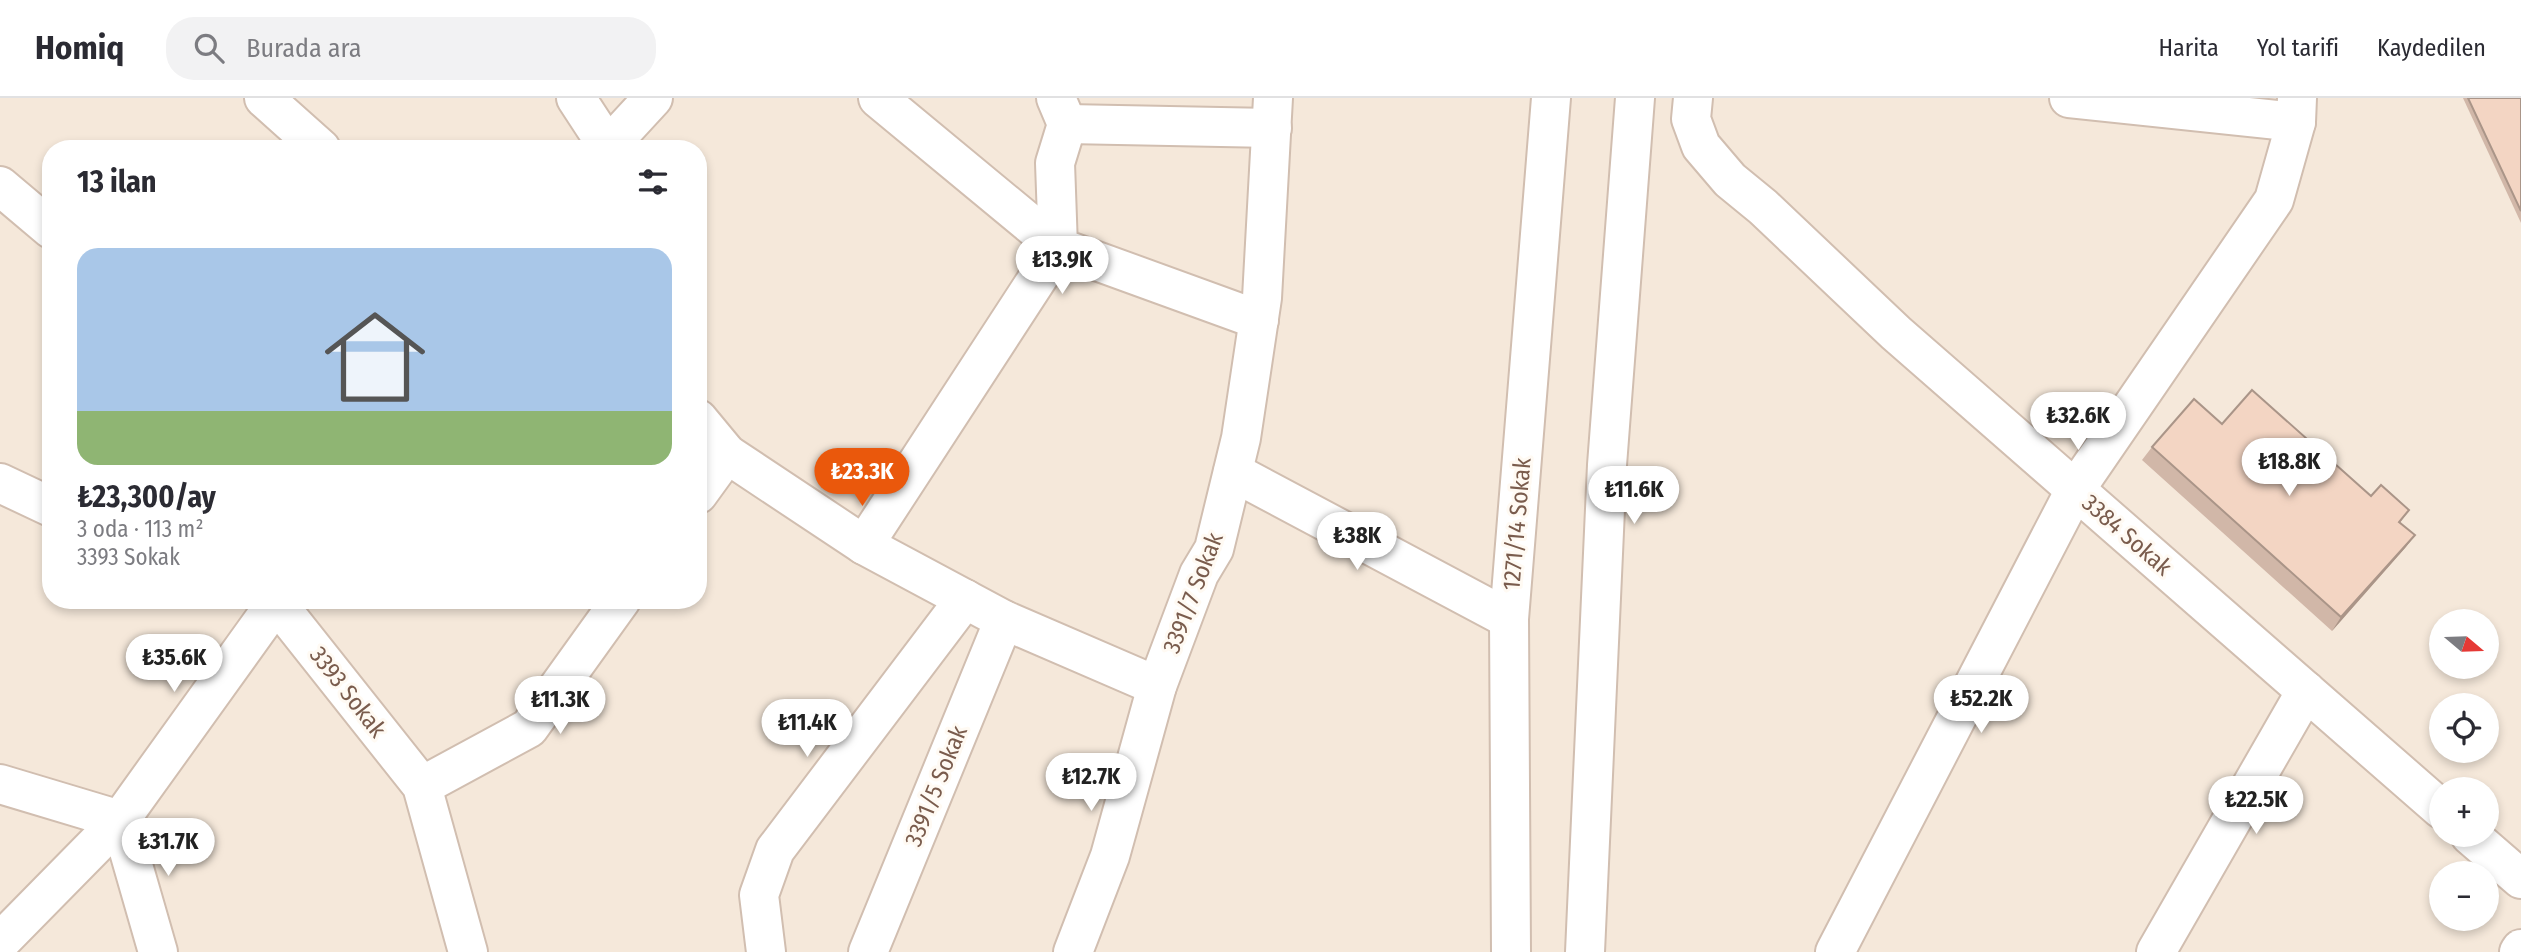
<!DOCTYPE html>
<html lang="tr">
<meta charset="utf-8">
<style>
:root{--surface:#fff;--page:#f2f2f3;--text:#2b2b33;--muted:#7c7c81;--line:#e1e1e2;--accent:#ea580c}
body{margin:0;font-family:"Fira Sans Condensed",sans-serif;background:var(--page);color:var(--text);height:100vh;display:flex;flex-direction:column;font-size:26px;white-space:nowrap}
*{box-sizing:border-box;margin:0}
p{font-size:23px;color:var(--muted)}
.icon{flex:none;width:38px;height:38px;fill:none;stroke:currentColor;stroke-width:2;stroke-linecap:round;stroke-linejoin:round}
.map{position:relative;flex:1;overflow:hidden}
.drawer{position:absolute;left:42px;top:42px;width:665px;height:469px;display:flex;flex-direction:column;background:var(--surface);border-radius:28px;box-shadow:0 4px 10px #0003}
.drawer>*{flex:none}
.needle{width:46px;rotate:109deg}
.fabs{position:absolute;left:2429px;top:511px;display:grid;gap:14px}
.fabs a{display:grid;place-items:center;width:70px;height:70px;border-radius:50%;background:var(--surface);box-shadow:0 4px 10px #0003;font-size:35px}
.price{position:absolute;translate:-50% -60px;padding:0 16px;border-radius:24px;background:#fff;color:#222;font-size:23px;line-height:46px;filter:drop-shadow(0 2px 4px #0008)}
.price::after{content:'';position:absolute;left:50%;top:42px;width:21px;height:16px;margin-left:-10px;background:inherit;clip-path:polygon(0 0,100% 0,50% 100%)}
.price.current{background:var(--accent);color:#fff}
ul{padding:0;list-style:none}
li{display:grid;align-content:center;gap:14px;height:371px;padding:0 35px}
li+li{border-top:2px solid var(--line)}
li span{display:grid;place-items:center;height:217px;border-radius:21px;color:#555}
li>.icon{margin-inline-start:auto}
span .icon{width:126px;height:126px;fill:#fffc;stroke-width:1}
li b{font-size:30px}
h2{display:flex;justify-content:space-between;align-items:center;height:84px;padding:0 35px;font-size:30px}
header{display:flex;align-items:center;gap:42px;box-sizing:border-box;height:98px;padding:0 35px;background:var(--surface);border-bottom:2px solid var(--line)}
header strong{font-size:33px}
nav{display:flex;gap:38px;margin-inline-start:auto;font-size:24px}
.search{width:490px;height:63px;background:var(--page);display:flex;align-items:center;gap:18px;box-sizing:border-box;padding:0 24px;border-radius:28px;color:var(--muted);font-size:26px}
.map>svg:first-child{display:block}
.residential{fill:#f5e8da;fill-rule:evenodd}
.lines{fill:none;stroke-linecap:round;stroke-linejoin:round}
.minor-casing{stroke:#d1beb0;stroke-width:42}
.minor{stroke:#fff;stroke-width:38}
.wall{fill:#d1b7a8}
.shaded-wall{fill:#aa9588}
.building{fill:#f3d5c3;stroke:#aa9588;stroke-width:2}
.labels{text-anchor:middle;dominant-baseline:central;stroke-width:6;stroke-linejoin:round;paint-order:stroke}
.street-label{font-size:24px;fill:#7a5c4d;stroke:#fffaf3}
</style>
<header>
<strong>Homiq</strong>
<div class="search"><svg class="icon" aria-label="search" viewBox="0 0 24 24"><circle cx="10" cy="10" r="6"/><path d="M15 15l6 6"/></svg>Burada ara</div>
<nav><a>Harita</a><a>Yol tarifi</a><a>Kaydedilen</a></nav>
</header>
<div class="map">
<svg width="2521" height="854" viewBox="0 0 2521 854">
<rect width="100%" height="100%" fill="#fdf6ec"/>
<path class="residential" d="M0 0H2521V854H0ZM51 51H698V502H51ZM2441 523H2487V569H2441ZM2441 607H2487V653H2441ZM2441 691H2487V737H2441ZM2441 775H2487V821H2441Z"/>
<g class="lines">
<defs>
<g id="minor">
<path d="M264 0 321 51"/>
<path d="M576 0 608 49"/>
<path d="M1056 0 1067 26 1055 65 1058 149 1259 222"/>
<path d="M1693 0 1691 21 1701 48 1730 82 1763 109 1896 235 2441 711"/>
<path d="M2069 0 2296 24"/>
<path d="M1067 26 1272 30"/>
<path d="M606 51 653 0"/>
<path d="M0 88 51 131"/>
<path d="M698 321 727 356 864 447 1004 522 1157 588"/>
<path d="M1233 374 1509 521"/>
<path d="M0 385 51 409"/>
<path d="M698 396 727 356"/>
<path d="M864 447 1058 149 878 0"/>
<path d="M271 502 276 504 422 688 468 854"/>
<path d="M0 686 120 722"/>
<path d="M422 688 529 630 621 502"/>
<path d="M120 722 158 854"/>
<path d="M2470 737 2521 781"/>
<path d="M0 844 120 722 278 502"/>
<path d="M766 854 759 797 775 752 965 501"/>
<path d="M868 854 1004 522"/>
<path d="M1073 854 1110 758 1157 588 1199 476 1214 451 1241 340 1262 200 1273 0"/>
<path d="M1511 854 1509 521 1551 0"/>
<path d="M1585 854 1607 367 1635 0"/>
<path d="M1835 854 2075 392 2274 102 2296 24 2297 0"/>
<path d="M2156 854 2306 593"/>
<path d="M2519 854 2521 851"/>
</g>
</defs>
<use href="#minor" class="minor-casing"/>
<use href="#minor" class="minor"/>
</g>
<g class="wall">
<path d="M2463 0H2521V125Z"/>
<path d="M2222 326 2371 398 2409 412 2400 425 2415 437 2405 450 2332 533 2142 362 2152 349Z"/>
</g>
<path class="shaded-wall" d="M2415 437 2405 450 2332 533 2341 519Z"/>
<g class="building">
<path d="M2468 0H2521V113Z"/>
<path d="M2252 292 2371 398 2381 387 2409 412 2399 424 2415 437 2341 519 2152 349 2194 301 2222 326Z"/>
</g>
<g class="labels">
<g class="street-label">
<text transform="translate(1517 426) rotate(-85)">1271/14 Sokak</text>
<text transform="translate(2127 437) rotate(41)">3384 Sokak</text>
<text transform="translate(1193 495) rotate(-69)">3391/7 Sokak</text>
<text transform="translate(348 594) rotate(52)">3393 Sokak</text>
<text transform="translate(936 688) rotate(-68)">3391/5 Sokak</text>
</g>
</g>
</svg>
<div class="fabs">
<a><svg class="needle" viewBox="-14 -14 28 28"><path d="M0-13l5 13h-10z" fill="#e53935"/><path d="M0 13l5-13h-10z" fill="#7c7c81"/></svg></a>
<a><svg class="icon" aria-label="locate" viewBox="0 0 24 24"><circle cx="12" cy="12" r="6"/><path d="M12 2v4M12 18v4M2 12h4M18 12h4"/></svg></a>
<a>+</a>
<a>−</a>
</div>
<b class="price" style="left:1062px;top:198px">₺13.9K</b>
<b class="price" style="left:2078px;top:354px">₺32.6K</b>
<b class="price" style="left:2289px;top:400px">₺18.8K</b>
<b class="price current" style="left:862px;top:410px">₺23.3K</b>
<b class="price" style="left:1634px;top:428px">₺11.6K</b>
<b class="price" style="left:1357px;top:474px">₺38K</b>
<b class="price" style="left:174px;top:596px">₺35.6K</b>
<b class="price" style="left:1981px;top:637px">₺52.2K</b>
<b class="price" style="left:560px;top:638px">₺11.3K</b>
<b class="price" style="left:807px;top:661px">₺11.4K</b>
<b class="price" style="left:1091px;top:715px">₺12.7K</b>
<b class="price" style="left:2256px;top:738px">₺22.5K</b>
<b class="price" style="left:168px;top:780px">₺31.7K</b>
<section class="drawer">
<h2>13 ilan<svg class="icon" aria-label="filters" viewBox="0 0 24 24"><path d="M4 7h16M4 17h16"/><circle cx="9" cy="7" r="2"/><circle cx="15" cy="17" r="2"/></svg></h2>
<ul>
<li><span style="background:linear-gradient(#a9c7e8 75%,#8fb573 0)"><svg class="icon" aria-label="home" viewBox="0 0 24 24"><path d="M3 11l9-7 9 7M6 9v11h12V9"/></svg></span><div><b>₺23,300/ay</b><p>3 oda · 113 m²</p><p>3393 Sokak</p></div></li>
</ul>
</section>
</div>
